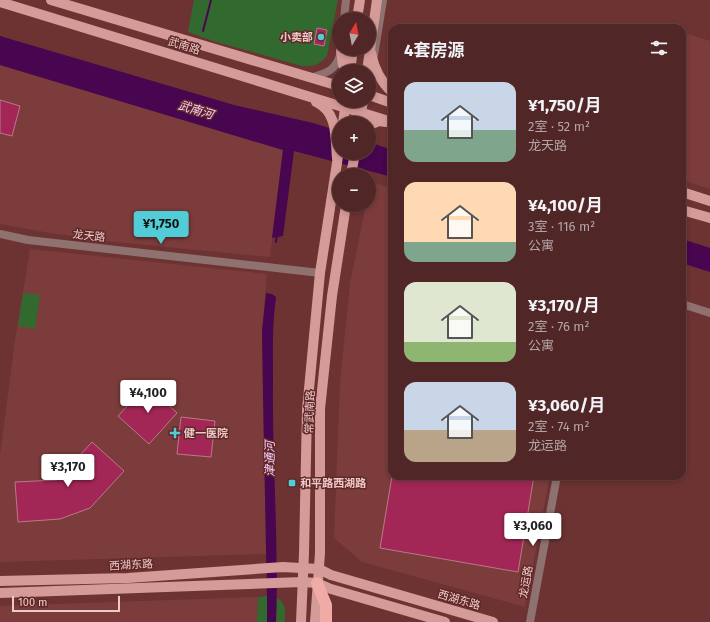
<!DOCTYPE html>
<html lang="zh">
<meta charset="utf-8">
<style>
:root{--surface:#512626;--page:#572e2e;--text:#f1f3f6;--muted:#b4a5a7;--line:#674343;--accent:#52ccd6}
body{margin:0;font-family:"Fira Sans","Noto Sans SC",sans-serif;background:var(--page);color:var(--text);height:100vh;display:flex;flex-direction:column;font-size:15px;white-space:nowrap}
*{box-sizing:border-box;margin:0}
p{font-size:13px;color:var(--muted)}
.icon{flex:none;width:22px;height:22px;fill:none;stroke:currentColor;stroke-width:2;stroke-linecap:round;stroke-linejoin:round}
.map{position:relative;flex:1;overflow:hidden}
.details{position:absolute;left:388px;top:24px;width:298px;height:456px;display:flex;flex-direction:column;background:var(--surface);border-radius:12px;box-shadow:0 2px 6px #0003,0 0 0 1px var(--line)}
.details>*{flex:none}
.needle{width:26px;rotate:10deg}
.controls{position:absolute;left:332px;top:12px;display:grid;gap:8px}
.controls a{display:grid;place-items:center;width:44px;height:44px;border-radius:50%;background:var(--surface);box-shadow:0 2px 6px #0003,0 0 0 1px var(--line);font-size:20px}
.scale{position:absolute;left:12px;bottom:10px;width:108px;box-sizing:border-box;padding-left:4px;border:2px solid #eecac7;border-top:0;font-size:11px;line-height:14px;white-space:nowrap;color:#eecac7;-webkit-text-stroke:3px #602828;paint-order:stroke}
.price{position:absolute;translate:-50% -34px;padding:0 9px;border-radius:4px;background:#fff;color:#222;font-size:13px;line-height:26px;filter:drop-shadow(0 1px 2px #0008)}
.price::after{content:'';position:absolute;left:50%;top:24px;width:12px;height:9px;margin-left:-6px;background:inherit;clip-path:polygon(0 0,100% 0,50% 100%)}
.price.active{background:var(--accent);color:#111}
ul{padding:0;list-style:none}
li{display:flex;align-items:center;gap:12px;height:100px;padding:0 16px}
li span{display:grid;place-items:center;flex:none;width:112px;height:80px;border-radius:12px;color:#555}
li>.icon{margin-inline-start:auto}
span .icon{width:48px;height:48px;fill:#fffc;stroke-width:1}
li b{font-size:17px}
h2{display:flex;justify-content:space-between;align-items:center;height:48px;padding:0 16px;font-size:17px}
.map>svg:first-child{display:block}
.built{fill:#7c3c3b}
.green{fill:#31692e}
.water{fill:#480550}
.lines{fill:none;stroke-linecap:round;stroke-linejoin:round}
.stream{stroke:#480550;stroke-width:2}
.building{fill:#a32756;stroke:#b9798a}
.minor{stroke:#8f7270;stroke-width:8}
.tertiary{stroke:#8f7270;stroke-width:8}
.primary{stroke:#d59b98;stroke-width:10}
.motorway{stroke:#f0aba7;stroke-width:12}
.poi-dot{fill:#52ccd6;stroke:#602828;stroke-width:1.5}
.labels{text-anchor:middle;dominant-baseline:central;stroke-width:3;stroke-linejoin:round;paint-order:stroke}
.poi-label{font-size:11px;font-weight:bold;fill:#eecac7;stroke:#602828;text-anchor:start}
.street-label{font-size:11px;fill:#eecac7;stroke:#602828}
.water-label{font-size:12px;font-style:italic;fill:#f9cffe;stroke:#602828}
</style>
<div class="map">
<svg width="710" height="622" viewBox="0 0 710 622">
<rect width="100%" height="100%" fill="#6c3332"/>
<g class="built">
<path d="M682 32 710 41V189L682 180Z"/>
<path d="M0 65 283 150 270 257 106 241 44 232 0 224Z"/>
<path d="M371 182 392 188V476H550L525 607 362 562 334 538 340 382 350 283 366 205H369V189Z"/>
<path d="M30 249 267 274 262 331 266 554 0 562V455L15 340Z"/>
<path d="M258 597 257 622H0V606Z"/>
</g>
<g class="green">
<path d="M194 0H338L327 56C319 65 315 66 302 66L213 41 188 32Z"/>
<path d="M23 293 40 295 35 329 18 326Z"/>
<path d="M267 596V622H257L258 597Z"/>
<path d="M277 598C287 604 285 611 285 622H276Z"/>
</g>
<g class="water">
<path d="M0 36 234 105 313 123 339 131V153H369V142L392 150V177L294 151 283 236 272 238 283 150 0 65Z"/>
<path d="M682 239 710 248V272L682 263Z"/>
<path d="M266 293 272 294 276 297C272 325 273 353 273 382 272 462 279 542 276 622H267V596L263 396 262 331Z"/>
</g>
<g class="lines">
<g class="stream">
<path d="M203 31 211 0"/>
<path d="M276 242 277 235"/>
</g>
</g>
<g class="building">
<path d="M317 28 327 30 324 46 314 44Z"/>
<path d="M0 100 20 106 12 136 0 133Z"/>
<path d="M146 385 177 413 149 444 118 416Z"/>
<path d="M181 417 215 421 211 457 177 454Z"/>
<path d="M92 442 124 471 90 508 60 519 18 522 15 482 57 480Z"/>
<path d="M392 476H534L518 572 380 548Z"/>
</g>
<g class="lines">
<g class="minor">
<path d="M682 304 710 313"/>
<path d="M530 622 557 476"/>
</g>
<g class="tertiary">
<path d="M344 19 346 0"/>
<path d="M374 55 383 0"/>
<path d="M310 78C327 73 336 71 341 52"/>
<path d="M0 234 28 240 320 273"/>
</g>
<g class="primary">
<path d="M51 0 339 86"/>
<path d="M0 2 392 122"/>
<path d="M357 19 360 0"/>
<path d="M341 51 343 65 346 71"/>
<path d="M371 53C374 68 381 82 392 92"/>
<path d="M350 71 353 49"/>
<path d="M367 71 377 0"/>
<path d="M369 95 392 103"/>
<path d="M316 102C338 112 335 137 337 158"/>
<path d="M343 123 346 101"/>
<path d="M359 123 363 101"/>
<path d="M369 125 379 121 386 122"/>
<path d="M351 175 355 153"/>
<path d="M682 192 710 201"/>
<path d="M682 210 710 218"/>
<path d="M0 581 128 578 283 567 319 569 331 575 493 622"/>
<path d="M0 593 302 582 317 583 331 589 445 622"/>
<path d="M301 622 304 553 307 410 320 273 339 150"/>
<path d="M315 622 320 553V409L332 296 346 205"/>
</g>
<path class="motorway" d="M317 583 326 605V622"/>
</g>
<g class="poi-dot">
<circle cx="321" cy="37" r="4"/>
<path d="M173 427h4v4h4v4h-4v4h-4v-4h-4v-4h4z"/>
<rect x="288" y="479" width="8" height="8" rx="2"/>
</g>
<g class="labels">
<g class="poi-label">
<text x="313" y="37" text-anchor="end">小卖部</text>
<text x="184" y="433">健一医院</text>
<text x="300" y="483">和平路西湖路</text>
</g>
<g class="street-label">
<text transform="translate(184 46) rotate(17)">武南路</text>
<text transform="translate(89 236) rotate(6)">龙天路</text>
<text transform="translate(310 412) rotate(-88)">常武南路</text>
<text transform="translate(131 565) rotate(-3)">西湖东路</text>
<text transform="translate(526 582) rotate(-80)">龙运路</text>
<text transform="translate(459 600) rotate(16)">西湖东路</text>
</g>
<g class="water-label">
<text transform="translate(196 110) rotate(17)">武南河</text>
<text transform="translate(270 459) rotate(-90)">津通河</text>
</g>
</g>
</svg>
<div class="controls">
<a><svg class="needle" viewBox="-14 -14 28 28"><path d="M0-13l5 13h-10z" fill="#e53935"/><path d="M0 13l5-13h-10z" fill="#b4a5a7"/></svg></a>
<a><svg class="icon" aria-label="layers" viewBox="0 0 24 24"><path d="M12 4l9 5-9 5-9-5zM3 14l9 5 9-5"/></svg></a>
<a>+</a>
<a>−</a>
</div>
<div class="scale">100 m</div>
<b class="price active" style="left:161px;top:245px">¥1,750</b>
<b class="price" style="left:148px;top:414px">¥4,100</b>
<b class="price" style="left:68px;top:488px">¥3,170</b>
<b class="price" style="left:533px;top:547px">¥3,060</b>
<section class="details">
<h2>4套房源<svg class="icon" aria-label="filters" viewBox="0 0 24 24"><path d="M4 7h16M4 17h16"/><circle cx="9" cy="7" r="2"/><circle cx="15" cy="17" r="2"/></svg></h2>
<ul>
<li><span style="background:linear-gradient(#c9d6e8 60%,#7fa58c 0)"><svg class="icon" aria-label="home" viewBox="0 0 24 24"><path d="M3 11l9-7 9 7M6 9v11h12V9"/></svg></span><div><b>¥1,750/月</b><p>2室 · 52 m²</p><p>龙天路</p></div></li>
<li><span style="background:linear-gradient(#ffd9b3 75%,#7fa58c 0)"><svg class="icon" aria-label="home" viewBox="0 0 24 24"><path d="M3 11l9-7 9 7M6 9v11h12V9"/></svg></span><div><b>¥4,100/月</b><p>3室 · 116 m²</p><p>公寓</p></div></li>
<li><span style="background:linear-gradient(#dfe7d0 75%,#8fb573 0)"><svg class="icon" aria-label="home" viewBox="0 0 24 24"><path d="M3 11l9-7 9 7M6 9v11h12V9"/></svg></span><div><b>¥3,170/月</b><p>2室 · 76 m²</p><p>公寓</p></div></li>
<li><span style="background:linear-gradient(#c9d6e8 60%,#b9a48a 0)"><svg class="icon" aria-label="home" viewBox="0 0 24 24"><path d="M3 11l9-7 9 7M6 9v11h12V9"/></svg></span><div><b>¥3,060/月</b><p>2室 · 74 m²</p><p>龙运路</p></div></li>
</ul>
</section>
</div>
